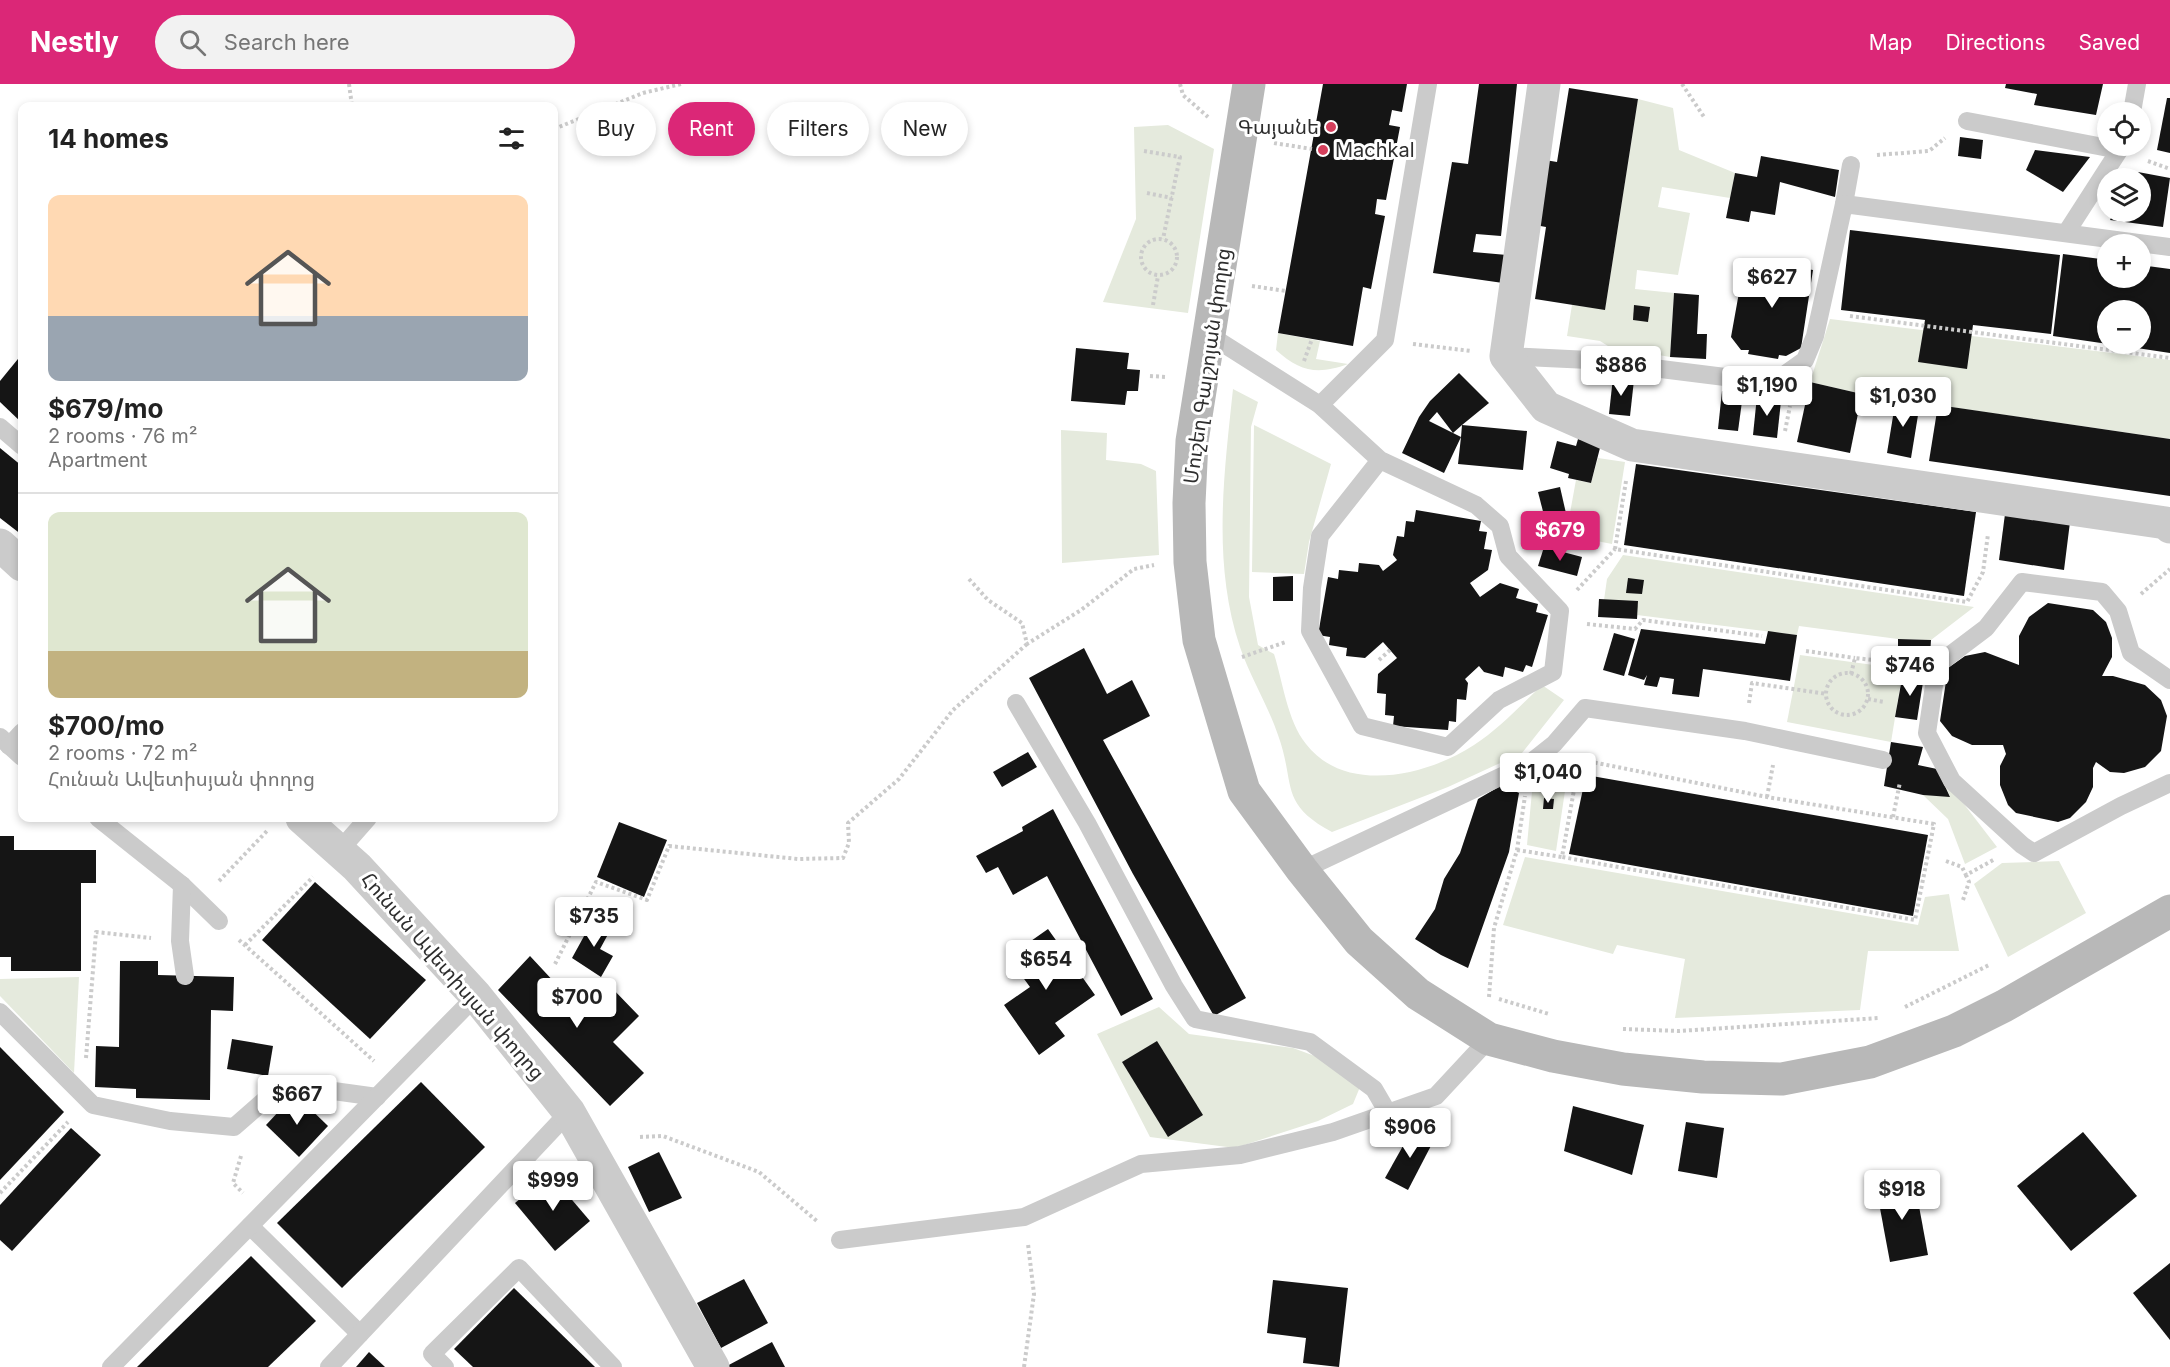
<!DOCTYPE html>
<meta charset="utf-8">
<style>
:root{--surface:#fff;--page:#f2f2f2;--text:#222;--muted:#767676;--line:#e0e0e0;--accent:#db2777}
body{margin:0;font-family:Inter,"Noto Sans Armenian",sans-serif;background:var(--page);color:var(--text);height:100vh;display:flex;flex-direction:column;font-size:22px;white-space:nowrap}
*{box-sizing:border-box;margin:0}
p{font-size:20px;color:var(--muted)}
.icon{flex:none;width:33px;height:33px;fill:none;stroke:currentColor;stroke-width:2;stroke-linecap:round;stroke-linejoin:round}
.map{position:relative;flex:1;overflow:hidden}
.details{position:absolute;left:18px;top:18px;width:540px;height:720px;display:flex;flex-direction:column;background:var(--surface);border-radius:12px;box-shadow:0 3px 9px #0003}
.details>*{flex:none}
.banner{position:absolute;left:576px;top:18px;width:570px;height:54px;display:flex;gap:12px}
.tools{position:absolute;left:2097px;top:18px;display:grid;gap:12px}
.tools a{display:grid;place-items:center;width:54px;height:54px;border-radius:50%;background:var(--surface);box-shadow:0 3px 9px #0003;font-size:30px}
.price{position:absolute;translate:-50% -51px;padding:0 14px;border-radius:6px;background:#fff;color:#222;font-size:20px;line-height:39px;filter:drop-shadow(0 2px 3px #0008)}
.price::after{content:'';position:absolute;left:50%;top:36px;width:18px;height:14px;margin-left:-9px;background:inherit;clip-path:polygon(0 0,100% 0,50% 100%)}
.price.selected{background:var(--accent);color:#fff}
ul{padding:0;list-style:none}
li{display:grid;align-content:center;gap:12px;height:318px;padding:0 30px}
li+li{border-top:2px solid var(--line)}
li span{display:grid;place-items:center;height:186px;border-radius:12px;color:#555}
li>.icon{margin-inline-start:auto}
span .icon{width:108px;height:108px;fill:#fffc;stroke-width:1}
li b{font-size:26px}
h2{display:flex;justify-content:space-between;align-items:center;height:72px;padding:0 30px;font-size:26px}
.tag{padding:0 21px;border-radius:27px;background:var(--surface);box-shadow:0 3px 9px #0003;font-size:21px;line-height:54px}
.tag.selected{background:var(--accent);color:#fff}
header{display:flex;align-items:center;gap:36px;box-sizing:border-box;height:84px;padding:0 30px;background:var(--accent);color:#fff}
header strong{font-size:28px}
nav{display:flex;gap:33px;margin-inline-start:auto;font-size:21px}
.search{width:420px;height:54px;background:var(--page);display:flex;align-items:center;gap:15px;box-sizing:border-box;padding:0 21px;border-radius:33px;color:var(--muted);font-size:22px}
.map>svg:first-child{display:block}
.green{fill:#e5eadd}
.building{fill:#151515;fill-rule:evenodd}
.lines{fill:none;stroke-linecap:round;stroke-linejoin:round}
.path{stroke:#cbcbcb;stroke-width:4;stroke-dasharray:3 3;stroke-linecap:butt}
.lane{stroke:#cbcbcb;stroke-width:18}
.street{stroke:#cbcbcb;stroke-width:33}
.secondary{stroke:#b8b8b8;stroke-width:33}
.poi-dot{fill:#d53f5c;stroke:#fff;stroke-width:2}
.labels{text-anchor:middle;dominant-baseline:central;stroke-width:6;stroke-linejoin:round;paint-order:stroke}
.poi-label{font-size:20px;fill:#2e2e2e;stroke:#fff;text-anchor:end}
.street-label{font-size:20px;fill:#2e2e2e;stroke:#fff}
</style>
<header>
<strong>Nestly</strong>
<div class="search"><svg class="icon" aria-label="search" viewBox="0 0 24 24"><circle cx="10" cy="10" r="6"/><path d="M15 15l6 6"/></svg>Search here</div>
<nav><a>Map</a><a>Directions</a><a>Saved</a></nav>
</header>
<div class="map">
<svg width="2170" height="1283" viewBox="0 0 2170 1283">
<rect width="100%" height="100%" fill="#fff"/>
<g class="green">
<path d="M1638 15 1673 24 1679 66 1735 89 1730 114 1662 103 1658 123 1690 129 1678 191 1637 186 1635 205 1674 209 1670 273 1608 262 1600 257 1567 252 1572 221 1605 225Z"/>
<path d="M1168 41 1214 65 1188 229 1103 218 1136 135 1134 43Z"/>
<path d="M1830 235 2170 276V355L1862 310 1810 298Z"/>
<path d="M1278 249 1320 257 1316 275 1348 280C1318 291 1300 288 1276 266Z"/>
<path d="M1233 305 1258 318 1251 343 1249 513 1258 561 1274 570C1283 598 1287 636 1306 660 1345 711 1427 692 1474 661 1499 645 1521 621 1542 601L1564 616 1522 669 1448 703 1332 748C1278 719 1296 700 1278 651 1268 621 1250 593 1240 563 1212 479 1224 391 1233 305Z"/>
<path d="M1254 341 1331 380 1309 458 1304 490 1252 488Z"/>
<path d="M1061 346 1107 349 1106 376 1141 380 1156 387 1159 471 1062 479Z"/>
<path d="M1598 374 1625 378 1612 460 1566 451 1576 396 1591 399Z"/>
<path d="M1623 471 1974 523 1931 556 1898 555 1799 542 1797 551 1637 531 1604 516 1607 495Z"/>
<path d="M1800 571 1903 585 1891 658 1787 638Z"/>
<path d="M1552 673 1568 687 1556 767 1527 761 1534 686Z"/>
<path d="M1937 685 1997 763 1965 780 1948 735 1923 711 1950 712Z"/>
<path d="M1525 773 1918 841 1925 813 1949 810 1959 867H1868L1860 926 1675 934 1685 875 1617 861 1613 870 1503 841Z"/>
<path d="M2059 777 2086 829 2008 873 1974 800 2002 779Z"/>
<path d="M79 893 74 989 0 912V895Z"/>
<path d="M1159 923 1189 950 1293 964 1323 975 1360 1003 1353 1020 1318 1037 1235 1064 1150 1053 1097 950Z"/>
</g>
<g class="building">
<path d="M1323 0H1407L1402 28 1392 26 1389 41 1400 43 1386 116 1377 115 1375 130 1385 132 1371 205 1363 203 1353 262 1278 249Z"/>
<path d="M1479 0H1517L1501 152 1476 150 1473 168 1507 171 1503 199 1433 189 1452 78 1468 80Z"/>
<path d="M2006 0H2103L2096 31 2034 21 2037 10 2005 4Z"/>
<path d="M1569 4 1638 15 1605 226 1535 215 1546 143 1535 141 1545 76 1557 78Z"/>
<path d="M2167 14H2170V69L2157 66Z"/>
<path d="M1960 53 1983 56 1981 75 1958 72Z"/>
<path d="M2035 66 2090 73 2063 108 2026 86Z"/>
<path d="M1761 72 1839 86 1835 113 1780 98 1775 131 1751 127 1749 138 1726 134 1735 89 1757 93Z"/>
<path d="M2138 88 2170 94 2163 143 2110 136 2114 128H2140V94H2134Z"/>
<path d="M1850 146 2060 171 2051 250 1973 241 1967 285 1918 278 1925 236 1841 226Z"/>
<path d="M2063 170 2108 176V194H2140V181L2170 185V269L2117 261 2140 260V226H2108V260L2053 252Z"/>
<path d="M1745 175 1813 186 1801 264 1786 272 1779 271 1778 275 1748 270 1749 266H1741L1731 253Z"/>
<path d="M1674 209 1699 211 1697 250H1707L1706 275 1670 273Z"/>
<path d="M1634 221 1650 223 1648 238 1633 236Z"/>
<path d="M1076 264 1129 269 1127 285 1140 286 1138 307H1127L1125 321 1071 317Z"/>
<path d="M22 270V339L0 318V297Z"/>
<path d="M1459 289 1489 319 1462 341 1527 347 1523 386 1458 380 1461 353 1444 389 1402 369 1419 333 1430 317ZM1437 328 1453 349 1462 341 1461 353 1429 337Z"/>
<path d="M1613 293 1634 296 1630 332 1609 330Z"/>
<path d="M1810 298 1862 310 1850 369 1797 358Z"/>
<path d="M1722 307 1743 310 1738 347 1718 345Z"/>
<path d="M1757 312 1781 317 1777 354 1753 351Z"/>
<path d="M1896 314 1920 319 1911 374 1887 369Z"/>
<path d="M1938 321 2170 355V412L1929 377Z"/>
<path d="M1578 355 1601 360 1591 399 1568 394 1569 390 1550 384 1557 357 1576 362Z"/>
<path d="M0 364 22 382V451L0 434Z"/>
<path d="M1636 380 1976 428 1964 512 1624 461Z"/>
<path d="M1560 403 1568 438 1547 443 1538 408Z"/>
<path d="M1416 426 1481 437 1479 447 1487 448 1484 465 1492 466 1488 486 1470 499 1480 513 1500 499 1519 505 1516 514 1538 520 1536 528 1548 531 1532 583 1526 581 1523 588 1505 583 1503 593 1484 588 1479 582 1465 595 1468 599 1466 616 1457 615 1456 638 1449 637 1448 646 1393 642 1394 632 1385 631 1386 610 1377 609 1378 590 1397 574 1383 558 1365 574 1346 572 1347 564 1329 561 1330 553 1318 551 1328 493 1338 495 1339 486 1358 488 1359 479 1379 481 1383 487 1397 476 1393 471 1397 452 1404 453 1406 437 1414 438Z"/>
<path d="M2005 430 2070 438 2064 486 1999 476Z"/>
<path d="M1544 463 1582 473 1577 492 1538 482Z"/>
<path d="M1293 492V517H1273V493Z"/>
<path d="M1628 494 1644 496 1642 510 1626 509Z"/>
<path d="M1599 515 1638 517 1637 535 1598 533Z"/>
<path d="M2048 519 2093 526 2106 538 2112 554V573L2102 592H2113L2145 601 2161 616 2167 632 2161 667 2145 683 2124 689 2110 688 2096 678 2093 684V703L2086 718 2070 734 2058 738 2016 729 2008 721 2000 701V682L2006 670 2003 661H1972L1952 652 1940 637 1948 584 1965 572 1985 568 2019 581V552L2029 533Z"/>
<path d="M1641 545 1765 560 1768 547 1797 551 1790 597 1703 585 1699 613 1672 610 1674 595 1660 593 1657 603 1644 601 1647 591 1644 596 1628 591Z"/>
<path d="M1614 549 1635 555 1624 592 1603 586Z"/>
<path d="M1898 555 1931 556 1930 572H1898Z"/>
<path d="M1084 564 1107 610 1132 596 1150 632 1103 656 1246 914 1214 932 1133 790 1029 594Z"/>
<path d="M1903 589 1924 592 1917 636 1895 633Z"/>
<path d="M1891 658 1923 663 1918 681 1937 685 1950 713 1923 711 1884 702Z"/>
<path d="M1028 668 1037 683 1002 703 993 688Z"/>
<path d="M1586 691 1928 751 1913 832 1569 770Z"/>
<path d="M1502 701 1519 709 1509 768 1468 884 1441 871 1415 855 1435 825 1444 795 1460 769 1478 715Z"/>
<path d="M1544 714 1554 715 1553 725H1543Z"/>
<path d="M1053 725 1153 915 1121 932 1047 792 1013 811 998 783 986 789 976 772 1023 747 1022 743Z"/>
<path d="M619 738 667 756 644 813 597 793Z"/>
<path d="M0 752H14V766H96V799H81V887H11V873H0Z"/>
<path d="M315 798 426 896 370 955 262 856Z"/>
<path d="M594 834 612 843 600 865 613 872 601 893 572 874Z"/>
<path d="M1048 845 1095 911 1055 939 1065 952 1039 971 1004 921 1030 903 1008 873Z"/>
<path d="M530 872 583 929 610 902 639 932 613 958 644 989 610 1022 498 906Z"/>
<path d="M120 877H158V891L234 893 233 927 211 926 210 1016 136 1014V1005L95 1003 96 962 119 963Z"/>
<path d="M232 955 273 962 268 992 227 985Z"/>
<path d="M1157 957 1203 1031 1168 1053 1122 978Z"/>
<path d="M0 963 64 1028 0 1096Z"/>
<path d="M421 998 485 1063 342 1204 277 1139Z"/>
<path d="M295 1010 328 1042 299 1073 266 1041Z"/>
<path d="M1573 1022 1644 1041 1632 1091 1564 1067Z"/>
<path d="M1686 1038 1724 1044 1717 1094 1678 1087Z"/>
<path d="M71 1044 101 1071 12 1167 0 1156V1121Z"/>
<path d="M1413 1044 1435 1054 1408 1106 1385 1094Z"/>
<path d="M2083 1048 2137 1112 2071 1167 2017 1102Z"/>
<path d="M659 1068 682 1114 649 1128 628 1083Z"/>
<path d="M550 1090 590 1137 555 1167 515 1119Z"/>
<path d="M1914 1095 1928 1171 1890 1178 1876 1103Z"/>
<path d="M251 1172 316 1237 268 1283H137Z"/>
<path d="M2170 1179V1256L2133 1209Z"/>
<path d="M744 1195 768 1239 721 1264 697 1219Z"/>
<path d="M1273 1196 1348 1204 1339 1283 1303 1279 1306 1254 1267 1249Z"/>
<path d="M514 1204 595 1283H473L454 1265Z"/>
<path d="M772 1258 785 1283H725Z"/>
<path d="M369 1268 385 1283H356Z"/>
</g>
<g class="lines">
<g class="path">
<path d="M349 0 352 22"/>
<path d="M1180 0 1183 11 1208 33"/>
<path d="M1682 0 1704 33"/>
<path d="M554 45 643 9 681 0"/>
<path d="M1274 59 1312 65"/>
<path d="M1144 67 1180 73 1163 155"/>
<path d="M1877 71 1929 67 1945 54"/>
<path d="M2148 77 2170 85"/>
<path d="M1147 109 1172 114"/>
<circle cx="1159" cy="173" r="18"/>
<path d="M1252 202 1286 207"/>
<path d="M1153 221 1158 192"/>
<path d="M1850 232 2170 274"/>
<path d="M1413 260 1471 267"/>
<path d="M1304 277 1312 255"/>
<path d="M1150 292 1167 293"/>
<path d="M1785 347 1790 322"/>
<path d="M1626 397 1615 465 1967 518 1983 488 1988 450"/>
<path d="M969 495 988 516 1022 539 1027 560 1081 526 1134 485 1154 481"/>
<path d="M1577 506 1615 465"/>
<path d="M2141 510 2170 485"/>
<path d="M1587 540 1635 545 1643 536 1762 552"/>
<path d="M1806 567 1855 574"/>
<path d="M1242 573 1286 558"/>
<path d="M1379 576 1390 566"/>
<circle cx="1847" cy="610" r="21"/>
<path d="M1851 590 1855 574 1910 580"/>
<path d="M1868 615 1884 618"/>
<path d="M1749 619 1752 599 1827 610"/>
<path d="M1577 675 1767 713 1934 740 1915 836 1562 773 1579 678"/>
<path d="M1767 713 1773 681"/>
<path d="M1893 733 1900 698"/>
<path d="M1517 766 1562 773"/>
<path d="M1946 777 1962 783 1966 791 1995 775"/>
<path d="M219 797 267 747"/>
<path d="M1963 816 1969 798 1966 791"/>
<path d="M239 856 374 977"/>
<path d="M245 861 313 793"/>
<path d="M555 880 596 798 647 816 669 762 798 775 843 774 849 759 848 739 899 695 953 626 1027 560"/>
<path d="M1489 913 1494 844 1517 766 1525 712"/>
<path d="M1499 915 1549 930"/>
<path d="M1905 923 1989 881"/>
<path d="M1623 945 1679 947 1879 934"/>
<path d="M86 974 96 848 151 854"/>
<path d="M640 1053 663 1052 759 1088 818 1138"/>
<path d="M241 1072 233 1099 243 1109"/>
<path d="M0 1109 68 1038"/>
<path d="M1024 1283 1034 1210 1028 1160"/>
</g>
<g class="lane">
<path d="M2132 28 2137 0"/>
<path d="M1967 37 2119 66"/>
<path d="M1844 120 1851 81"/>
<path d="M2066 149 2122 62"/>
<path d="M1208 250 1320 321 1380 376 1476 421 1500 442 1508 472 1560 527 1553 588 1499 616 1448 663 1362 642 1310 547 1312 504 1320 452 1380 376"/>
<path d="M1506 272 1589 276 1773 299 1805 276 1815 252 1844 120 2170 163"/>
<path d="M1320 321 1385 256 1428 0"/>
<path d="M0 343 22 362"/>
<path d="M2170 596 2131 569 2118 527 2102 508 2022 498 1986 544 1937 581 1927 649 1952 697 2022 761 2034 769 2121 722 2170 699"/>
<path d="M1016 619 1087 739 1174 902 1195 935 1310 958 1374 1005 1388 1029"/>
<path d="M0 653 22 673"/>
<path d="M9 662 22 648"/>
<path d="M98 734 182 801 219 837"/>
<path d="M339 767 368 734"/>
<path d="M1302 786 1530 679 1554 660 1585 624 1745 647 1883 676"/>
<path d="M182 801 180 857 185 892"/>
<path d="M0 928 93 1021 170 1037 234 1043 283 1000 377 1013"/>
<path d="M250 1142 360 1250"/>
<path d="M840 1156 1024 1133 1141 1080 1240 1071 1333 1048 1436 1012 1489 955"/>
<path d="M111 1283 476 912"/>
<path d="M329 1283 569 1028"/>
<path d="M445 1283 432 1270 519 1184 613 1283"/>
</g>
<g class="street">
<path d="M1544 0 1506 272 1546 323 1632 361 2166 439 2170 443"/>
<path d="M0 461 22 481"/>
<path d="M302 734 357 783 476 912 569 1028 713 1283"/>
</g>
<path class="secondary" d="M1249 0 1192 357 1189 419 1190 478 1199 556 1244 707 1302 786 1359 857 1418 910 1489 955 1553 972 1623 985 1703 993 1782 995 1870 978 1954 947 2004 922 2170 827"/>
</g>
<g class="poi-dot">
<circle cx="1331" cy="43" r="6"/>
<circle cx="1323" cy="66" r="6"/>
</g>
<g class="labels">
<g class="poi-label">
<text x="1319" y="43">Գայանե</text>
<text x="1335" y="66" text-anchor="start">Machkal</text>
</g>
<g class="street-label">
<text transform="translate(1207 282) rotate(-82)">Մուշեղ Գալշոյան փողոց</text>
<text transform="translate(453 892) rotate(49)">Հունան Ավետիսյան փողոց</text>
</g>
</g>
</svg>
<div class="tools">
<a><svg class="icon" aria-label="locate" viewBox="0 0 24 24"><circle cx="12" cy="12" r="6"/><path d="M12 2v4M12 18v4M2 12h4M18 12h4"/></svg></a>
<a><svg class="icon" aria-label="layers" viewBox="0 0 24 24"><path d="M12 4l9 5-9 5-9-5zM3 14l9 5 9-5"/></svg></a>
<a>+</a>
<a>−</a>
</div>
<b class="price" style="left:1772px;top:225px">$627</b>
<b class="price" style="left:1621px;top:313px">$886</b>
<b class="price" style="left:1767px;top:333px">$1,190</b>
<b class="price" style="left:1903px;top:344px">$1,030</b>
<b class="price selected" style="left:1560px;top:478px">$679</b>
<b class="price" style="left:1910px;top:613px">$746</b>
<b class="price" style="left:1548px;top:720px">$1,040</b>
<b class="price" style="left:594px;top:864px">$735</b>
<b class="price" style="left:1046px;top:907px">$654</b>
<b class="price" style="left:577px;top:945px">$700</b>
<b class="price" style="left:297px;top:1042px">$667</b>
<b class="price" style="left:1410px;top:1075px">$906</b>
<b class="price" style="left:553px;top:1128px">$999</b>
<b class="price" style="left:1902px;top:1137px">$918</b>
<div class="banner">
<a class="tag">Buy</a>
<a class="tag selected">Rent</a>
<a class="tag">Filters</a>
<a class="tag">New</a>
</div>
<section class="details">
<h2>14 homes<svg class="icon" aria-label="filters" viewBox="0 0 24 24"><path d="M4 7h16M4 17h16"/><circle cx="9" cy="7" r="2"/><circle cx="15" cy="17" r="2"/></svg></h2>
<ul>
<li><span style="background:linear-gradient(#ffd9b3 65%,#9aa5b1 0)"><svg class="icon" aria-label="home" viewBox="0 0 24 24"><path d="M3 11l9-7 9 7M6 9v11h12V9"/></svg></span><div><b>$679/mo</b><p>2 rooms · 76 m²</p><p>Apartment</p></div></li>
<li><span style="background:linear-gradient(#dfe7d0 75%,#c2b280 0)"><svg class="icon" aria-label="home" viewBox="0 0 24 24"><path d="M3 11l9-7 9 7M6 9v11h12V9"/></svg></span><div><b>$700/mo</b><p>2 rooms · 72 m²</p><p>Հունան Ավետիսյան փողոց</p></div></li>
</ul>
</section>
</div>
